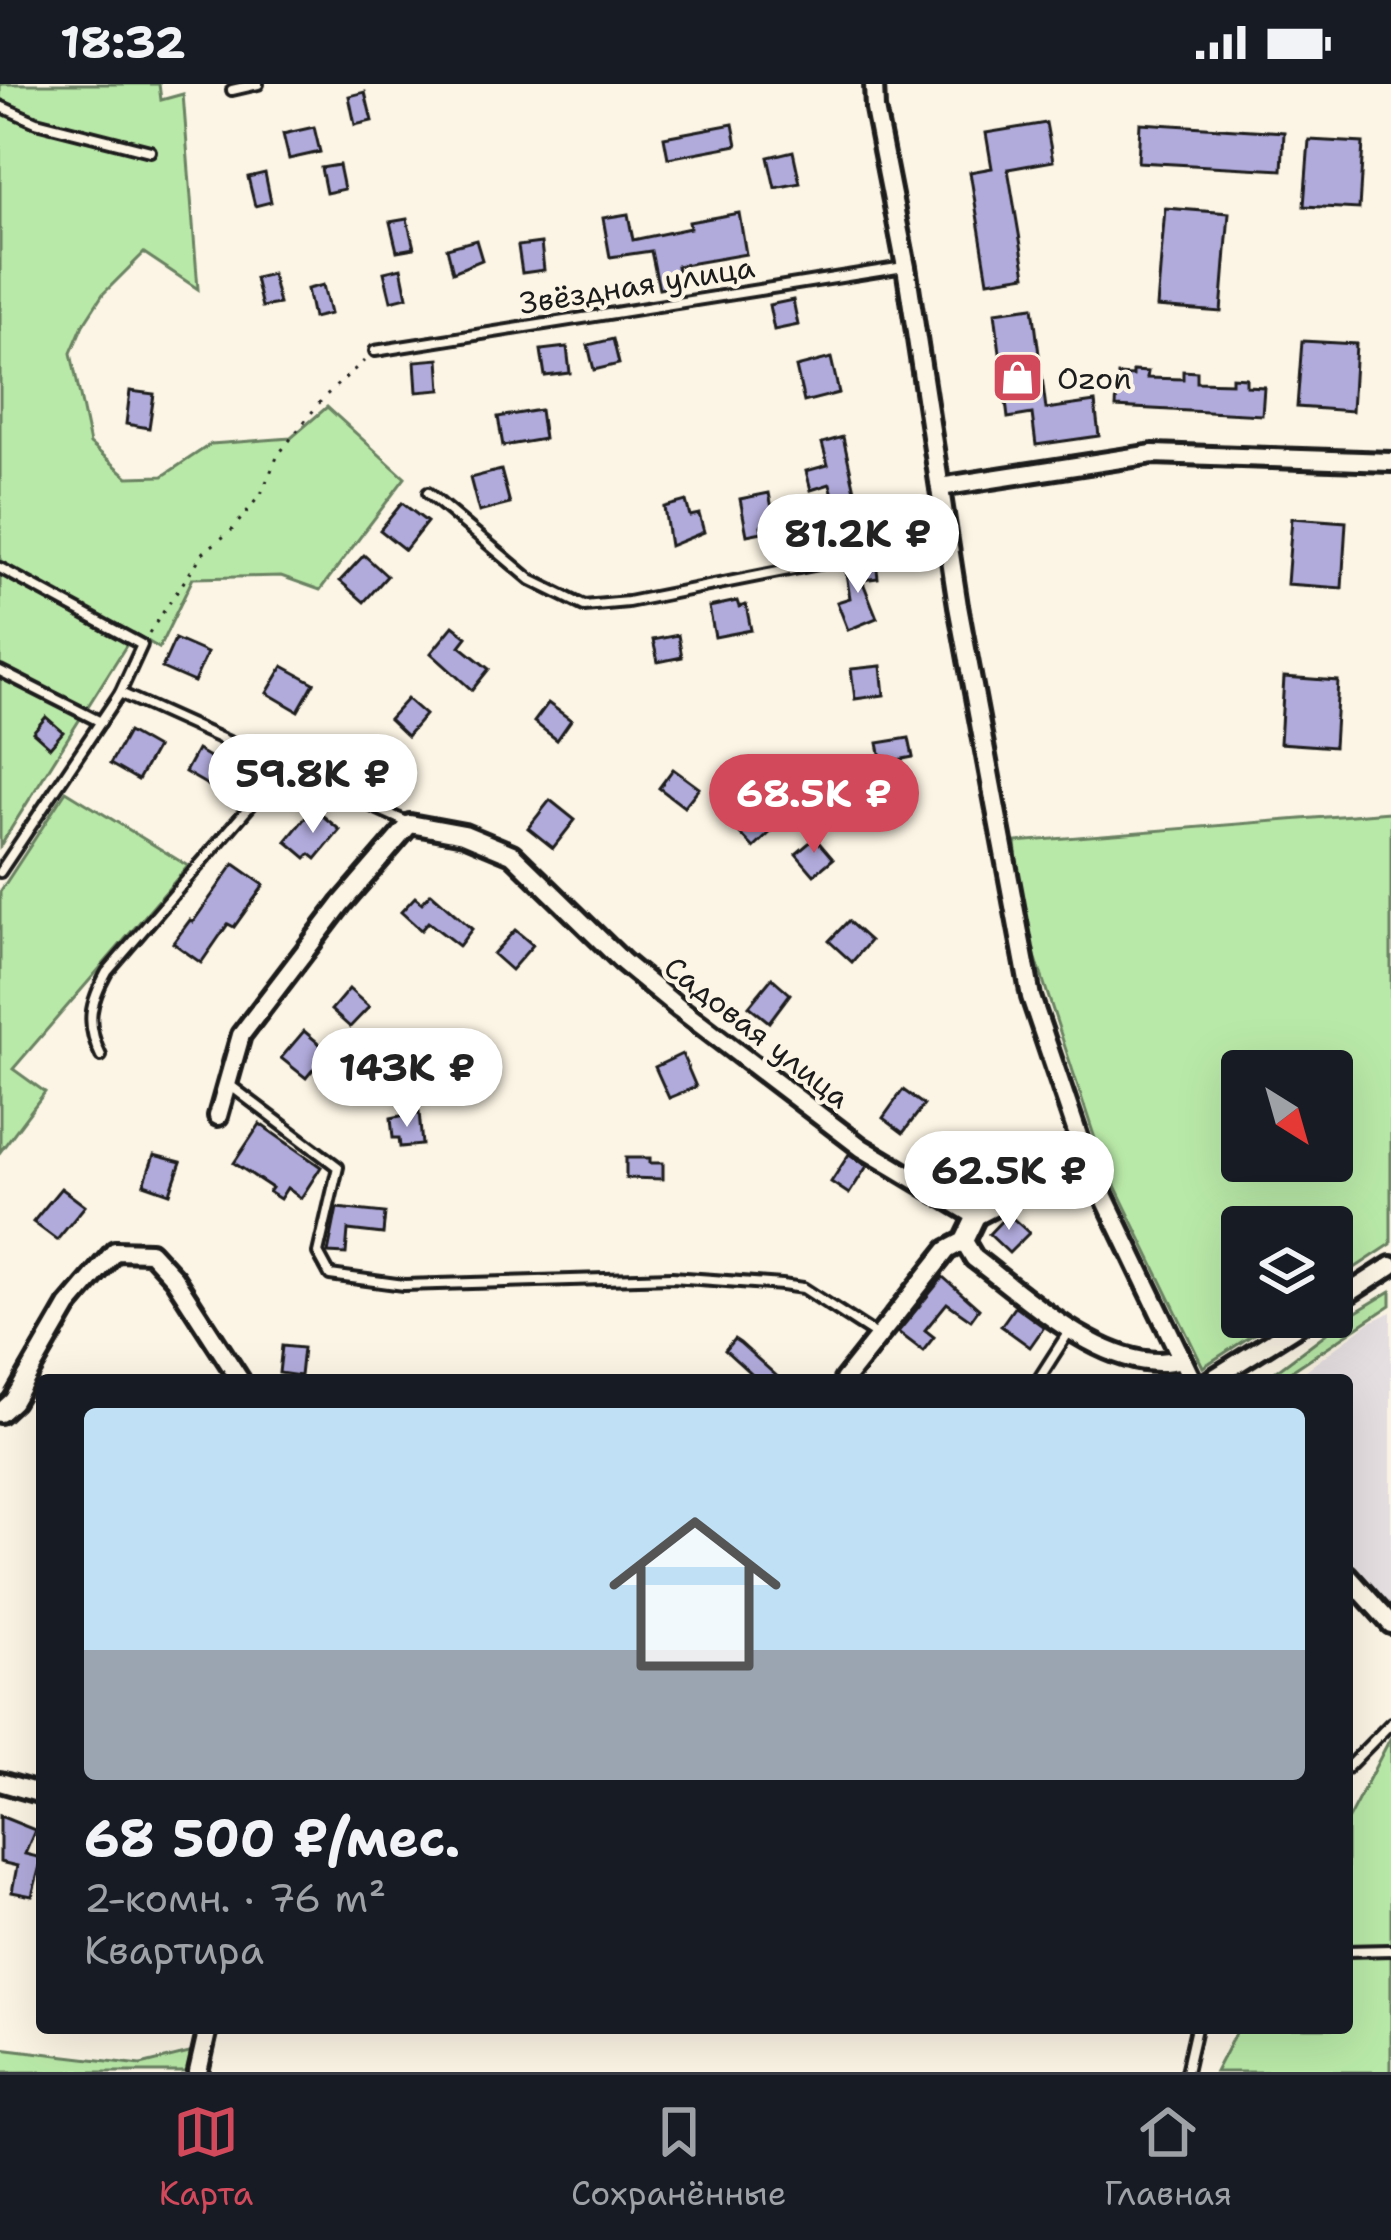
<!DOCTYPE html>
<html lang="ru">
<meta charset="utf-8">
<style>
:root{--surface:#171b24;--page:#242831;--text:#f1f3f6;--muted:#9ea1a6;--line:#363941;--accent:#d1495b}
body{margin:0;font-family:"Shantell Sans",sans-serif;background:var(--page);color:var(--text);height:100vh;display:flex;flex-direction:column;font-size:45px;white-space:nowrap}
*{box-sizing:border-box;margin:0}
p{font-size:39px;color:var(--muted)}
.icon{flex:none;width:66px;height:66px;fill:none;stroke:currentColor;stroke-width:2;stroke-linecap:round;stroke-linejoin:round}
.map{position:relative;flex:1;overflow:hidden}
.side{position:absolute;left:36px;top:1290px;width:1317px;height:660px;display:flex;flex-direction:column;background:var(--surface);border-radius:12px;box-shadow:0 12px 48px #0002}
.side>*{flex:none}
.needle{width:78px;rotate:143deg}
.tools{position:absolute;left:1221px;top:966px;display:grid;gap:24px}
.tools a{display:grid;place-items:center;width:132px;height:132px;border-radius:12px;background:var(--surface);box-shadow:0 12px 48px #0002;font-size:60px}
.price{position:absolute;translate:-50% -102px;padding:0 27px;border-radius:42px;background:#fff;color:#222;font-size:39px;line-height:78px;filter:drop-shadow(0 3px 6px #0008)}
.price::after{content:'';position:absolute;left:50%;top:72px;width:36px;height:27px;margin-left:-18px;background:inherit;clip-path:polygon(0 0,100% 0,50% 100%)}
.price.selected{background:var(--accent);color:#fff}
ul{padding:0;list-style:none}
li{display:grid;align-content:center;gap:24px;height:636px;padding:0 48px}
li+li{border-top:3px solid var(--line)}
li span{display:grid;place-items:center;height:372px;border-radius:12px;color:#555}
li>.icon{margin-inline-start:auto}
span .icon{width:216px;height:216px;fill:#fffc;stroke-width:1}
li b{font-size:51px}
.status{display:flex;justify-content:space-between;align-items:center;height:84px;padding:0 60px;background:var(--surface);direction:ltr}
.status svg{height:33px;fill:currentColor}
.dock{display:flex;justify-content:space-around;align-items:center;height:168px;border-top:3px solid var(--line);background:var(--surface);font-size:33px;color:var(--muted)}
.dock a{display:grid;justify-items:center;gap:6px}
.dock .selected{color:var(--accent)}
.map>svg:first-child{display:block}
.built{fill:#e6dfe2}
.green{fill:#b9e9a8;stroke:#6a8262;stroke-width:3;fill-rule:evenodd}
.building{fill:#b1abdc;stroke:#1c1c1c;stroke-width:3}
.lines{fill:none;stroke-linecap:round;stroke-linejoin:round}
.service-casing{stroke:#1c1c1c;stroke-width:16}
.minor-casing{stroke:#1c1c1c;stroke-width:26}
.path{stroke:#1c1c1c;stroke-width:3;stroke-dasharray:3 9;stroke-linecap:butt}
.service{stroke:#fcf5e5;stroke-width:8}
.minor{stroke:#fcf5e5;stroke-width:16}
.labels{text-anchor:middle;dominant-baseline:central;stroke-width:9;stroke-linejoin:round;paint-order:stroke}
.street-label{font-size:30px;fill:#1c1c1c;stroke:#fcf5e5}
.poi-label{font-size:30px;fill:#1c1c1c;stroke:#fcf5e5;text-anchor:start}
</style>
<div class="status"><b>18:32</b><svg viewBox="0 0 49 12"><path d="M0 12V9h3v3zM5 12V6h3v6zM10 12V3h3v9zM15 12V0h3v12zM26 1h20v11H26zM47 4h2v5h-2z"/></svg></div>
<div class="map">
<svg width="1391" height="1988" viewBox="0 0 1391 1988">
<rect width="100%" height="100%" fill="#fcf5e5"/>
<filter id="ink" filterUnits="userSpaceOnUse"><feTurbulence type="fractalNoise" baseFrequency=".00833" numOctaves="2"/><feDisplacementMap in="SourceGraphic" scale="24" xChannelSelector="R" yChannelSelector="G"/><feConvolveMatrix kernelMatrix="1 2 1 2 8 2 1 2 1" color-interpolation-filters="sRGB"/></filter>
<g filter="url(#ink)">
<path class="built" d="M1391 1228V1522L1347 1471V1296H1293L1370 1238Z"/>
<g class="green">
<path d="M0 0H159L161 16 183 10 198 205 144 169 103 210 83 241 71 269 90 360 128 393 163 392 211 360 291 354 327 323 405 394 320 506 281 492 193 494 159 564 134 549 0 762Z"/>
<path d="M66 707 188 782 13 985 45 1008 0 1068V808Z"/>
<path d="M1391 714V1160L1332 1199V1143H1242V1233H1280L1203 1283 1101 1073 1023 835 1015 758 1389 728ZM1242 987H1332V1077H1242Z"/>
<path d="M1391 1207V1221L1278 1296H1264L1348 1233Z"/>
<path d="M1391 1653V1988H1215L1238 1944H1347V1737Z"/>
<path d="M0 1964 141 1981 197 1967 190 1988H0Z"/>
</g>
<g class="building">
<path d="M365 8 372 37 355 41 349 12Z"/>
<path d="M1046 39 1053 77 1008 85 1026 191 988 197 970 88 992 84 986 49Z"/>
<path d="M1140 39 1284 48 1282 86 1138 78Z"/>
<path d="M733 40 737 61 668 74 664 53Z"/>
<path d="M314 43 320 68 289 75 283 50Z"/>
<path d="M1309 56 1363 59 1359 125 1304 122Z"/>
<path d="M793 67 800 99 775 104 768 73Z"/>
<path d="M339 81 344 105 326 109 321 84Z"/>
<path d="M265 89 271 118 255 122 248 93Z"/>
<path d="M1165 124 1229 129 1221 228 1157 223Z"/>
<path d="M739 129 746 170 677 182 681 201 659 205 651 167 610 173 603 134 628 130 633 156 690 144 689 138Z"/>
<path d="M407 135 414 164 397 167 390 138Z"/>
<path d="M476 156 482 176 453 188 447 164Z"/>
<path d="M541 159 544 186 522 189 518 162Z"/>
<path d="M401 184 407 213 391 217 384 188Z"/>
<path d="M272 190 279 220 262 223 255 194Z"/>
<path d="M323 201 330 230 313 234 307 205Z"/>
<path d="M793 216 798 241 774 246 769 221Z"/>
<path d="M1033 223 1046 325 1095 318 1099 352 1036 361 1032 330 1008 334 995 228Z"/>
<path d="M613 255 619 280 594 286 588 261Z"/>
<path d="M1302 257 1356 260 1352 327 1297 323Z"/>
<path d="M567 263 570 289 545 292 541 266Z"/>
<path d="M831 274 839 309 804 318 796 283Z"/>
<path d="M439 275 441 306 417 308 415 277Z"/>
<path d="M1133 287 1148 288 1147 294 1183 295V287L1197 288V298L1232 299V293L1246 294V302L1264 303 1262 331 1116 323 1118 291 1133 292Z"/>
<path d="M130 307 154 310 149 344 126 340Z"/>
<path d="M540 326 544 355 503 362 498 333Z"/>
<path d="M843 353 858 420 837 426 830 400 811 406 806 387 828 381 822 359Z"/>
<path d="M501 386 510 420 479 428 470 394Z"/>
<path d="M769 409 775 439 761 442 762 448 747 451 740 415Z"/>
<path d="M686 417 690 432 699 430 704 448 670 462 664 423Z"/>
<path d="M402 419 427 438 405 466 380 446Z"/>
<path d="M1292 434 1346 438 1342 504 1287 500Z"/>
<path d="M364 471 387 492 364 518 340 497Z"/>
<path d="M876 477 878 494 862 496 877 534 848 546 837 518 850 514 845 483Z"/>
<path d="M737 517 739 523 746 521 751 546 715 553 709 523Z"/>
<path d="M453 542 467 553 460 562 489 585 472 606 431 569Z"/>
<path d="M678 551 682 573 658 578 653 556Z"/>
<path d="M175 555 207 569 194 598 162 584Z"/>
<path d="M283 582 314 599 298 627 267 609Z"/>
<path d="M881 582 884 611 855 615 851 585Z"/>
<path d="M1284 593 1338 597 1334 663 1280 659Z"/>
<path d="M407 615 425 631 407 652 389 635Z"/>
<path d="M548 619 571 636 557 656 534 638Z"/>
<path d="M46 633 63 648 50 663 33 648Z"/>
<path d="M128 648 156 664 138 696 110 680Z"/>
<path d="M909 654 913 673 882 679 878 659Z"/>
<path d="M197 666 223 681 211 703 185 688Z"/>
<path d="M673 685 699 704 684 723 659 704Z"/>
<path d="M550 716 575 736 553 764 528 744Z"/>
<path d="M749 721 773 746 754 764 730 739Z"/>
<path d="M318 728 340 746 316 775 310 770 306 774 286 757 309 729 314 733Z"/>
<path d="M815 754 833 775 814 791 796 770Z"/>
<path d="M234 780 264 801 234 843 228 840 201 879 173 859 190 836 193 838Z"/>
<path d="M431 809 472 845 459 862 428 838 421 846 401 828 415 813 422 819Z"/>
<path d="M848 837 870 857 852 878 829 857Z"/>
<path d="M515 846 533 861 511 886 493 870Z"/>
<path d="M772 894 790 910 769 938 749 922Z"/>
<path d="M349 905 369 923 350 943 331 926Z"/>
<path d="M304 947 328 967 306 994 281 974Z"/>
<path d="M682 970 696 1003 669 1014 655 983Z"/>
<path d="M903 1006 924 1021 903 1049 883 1034Z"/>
<path d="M419 1028 422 1061 400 1063 399 1054H393L391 1034Z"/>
<path d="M260 1040 321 1083 301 1114 287 1104 280 1115 269 1108 272 1104 234 1079Z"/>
<path d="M849 1070 867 1082 849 1110 831 1098Z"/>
<path d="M154 1071 181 1078 170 1109 144 1100Z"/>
<path d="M626 1074H650V1079H663V1095L626 1094Z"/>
<path d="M61 1104 85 1122 57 1156 33 1138Z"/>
<path d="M337 1124 385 1129 383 1150 348 1146 346 1170 328 1169Z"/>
<path d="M1008 1130 1029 1149 1009 1169 989 1150Z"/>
<path d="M943 1193 979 1225 971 1236 947 1219 925 1246 934 1253 923 1267 898 1248Z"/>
<path d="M1015 1222 1044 1243 1030 1263 1001 1242Z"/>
<path d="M734 1255 740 1259 781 1296H758L725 1266Z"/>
<path d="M282 1262 303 1264 300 1292 279 1289Z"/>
<path d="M0 1732 35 1746 25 1770 42 1774 32 1812 12 1808 17 1782 0 1778Z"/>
</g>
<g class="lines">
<defs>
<g id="service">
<path d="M232 6 258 0"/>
<path d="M0 22 36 38 150 67"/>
<path d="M375 267 904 183"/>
<path d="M428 409 531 496 584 522 628 518 945 455"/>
<path d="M0 484 142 561 120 609"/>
<path d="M0 587 101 638"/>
<path d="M0 788 120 609 409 739"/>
<path d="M101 972C85 939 90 919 107 888L282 685"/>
<path d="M227 999 338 1083 318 1169 330 1191 404 1201 672 1193 782 1201 803 1204 876 1251"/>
<path d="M1038 1296 1070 1246"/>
<path d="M1347 1684 1391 1639"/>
<path d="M1347 1867 1391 1866"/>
<path d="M1186 1988 1196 1944"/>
</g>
<g id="minor">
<path d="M874 0 875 25 906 183 958 522 1031 913 1086 1075 1192 1296"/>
<path d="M940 403 1153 370 1391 378"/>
<path d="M218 1032 241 951 341 820 410 740 464 750 512 770 623 878 680 925 862 1064 976 1132 1086 1075"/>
<path d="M964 1157 974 1174C1025 1212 1113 1295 1180 1275"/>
<path d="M1332 1220 1391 1182"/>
<path d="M844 1296 947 1166 964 1157 976 1132"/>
<path d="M1211 1296 1311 1233"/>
<path d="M0 1329 13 1317 68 1222 115 1167 150 1168 174 1194 240 1296"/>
<path d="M1347 1491 1391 1540"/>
<path d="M0 1698 42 1710"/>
<path d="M198 1988 208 1944"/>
</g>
</defs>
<use href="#service" class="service-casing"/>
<use href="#minor" class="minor-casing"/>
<path class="path" d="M149 549 204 468 232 446 261 410 278 371 324 313 364 277"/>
<use href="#service" class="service"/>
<use href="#minor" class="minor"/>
</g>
</g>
<defs>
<symbol id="shop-square" viewBox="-11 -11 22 22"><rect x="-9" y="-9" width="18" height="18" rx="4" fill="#d1495b" stroke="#fcf5e5"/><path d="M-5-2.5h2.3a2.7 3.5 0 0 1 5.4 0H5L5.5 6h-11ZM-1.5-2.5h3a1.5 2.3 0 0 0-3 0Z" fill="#fff"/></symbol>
</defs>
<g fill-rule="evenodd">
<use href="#shop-square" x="988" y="264" width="59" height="59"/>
</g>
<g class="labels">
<g class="street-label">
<text transform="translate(637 201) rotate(-9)">Звёздная улица</text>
<text transform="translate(757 948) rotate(38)">Садовая улица</text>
</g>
<g class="poi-label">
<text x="1057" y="294">Ozon</text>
</g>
</g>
</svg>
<div class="tools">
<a><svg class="needle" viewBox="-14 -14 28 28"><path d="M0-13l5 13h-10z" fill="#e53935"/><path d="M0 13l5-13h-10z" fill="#9ea1a6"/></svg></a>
<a><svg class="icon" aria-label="layers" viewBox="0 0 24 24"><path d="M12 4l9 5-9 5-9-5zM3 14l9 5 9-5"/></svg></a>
</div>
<b class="price" style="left:858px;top:512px">81.2K ₽</b>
<b class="price" style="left:313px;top:752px">59.8K ₽</b>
<b class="price selected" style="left:814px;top:772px">68.5K ₽</b>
<b class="price" style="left:407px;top:1046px">143K ₽</b>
<b class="price" style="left:1009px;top:1149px">62.5K ₽</b>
<section class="side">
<ul>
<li><span style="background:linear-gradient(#bfe0f5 65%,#9aa5b1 0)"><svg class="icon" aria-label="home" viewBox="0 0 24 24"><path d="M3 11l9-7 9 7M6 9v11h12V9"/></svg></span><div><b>68 500 ₽/мес.</b><p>2-комн. · 76 m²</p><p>Квартира</p></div></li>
</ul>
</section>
</div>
<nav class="dock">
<a class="selected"><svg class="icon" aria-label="map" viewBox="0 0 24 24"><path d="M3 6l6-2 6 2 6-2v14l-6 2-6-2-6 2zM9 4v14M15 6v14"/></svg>Карта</a>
<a><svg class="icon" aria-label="saved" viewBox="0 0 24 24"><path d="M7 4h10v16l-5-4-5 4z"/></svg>Сохранённые</a>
<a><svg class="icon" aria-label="home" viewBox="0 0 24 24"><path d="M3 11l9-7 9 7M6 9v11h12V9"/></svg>Главная</a>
</nav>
